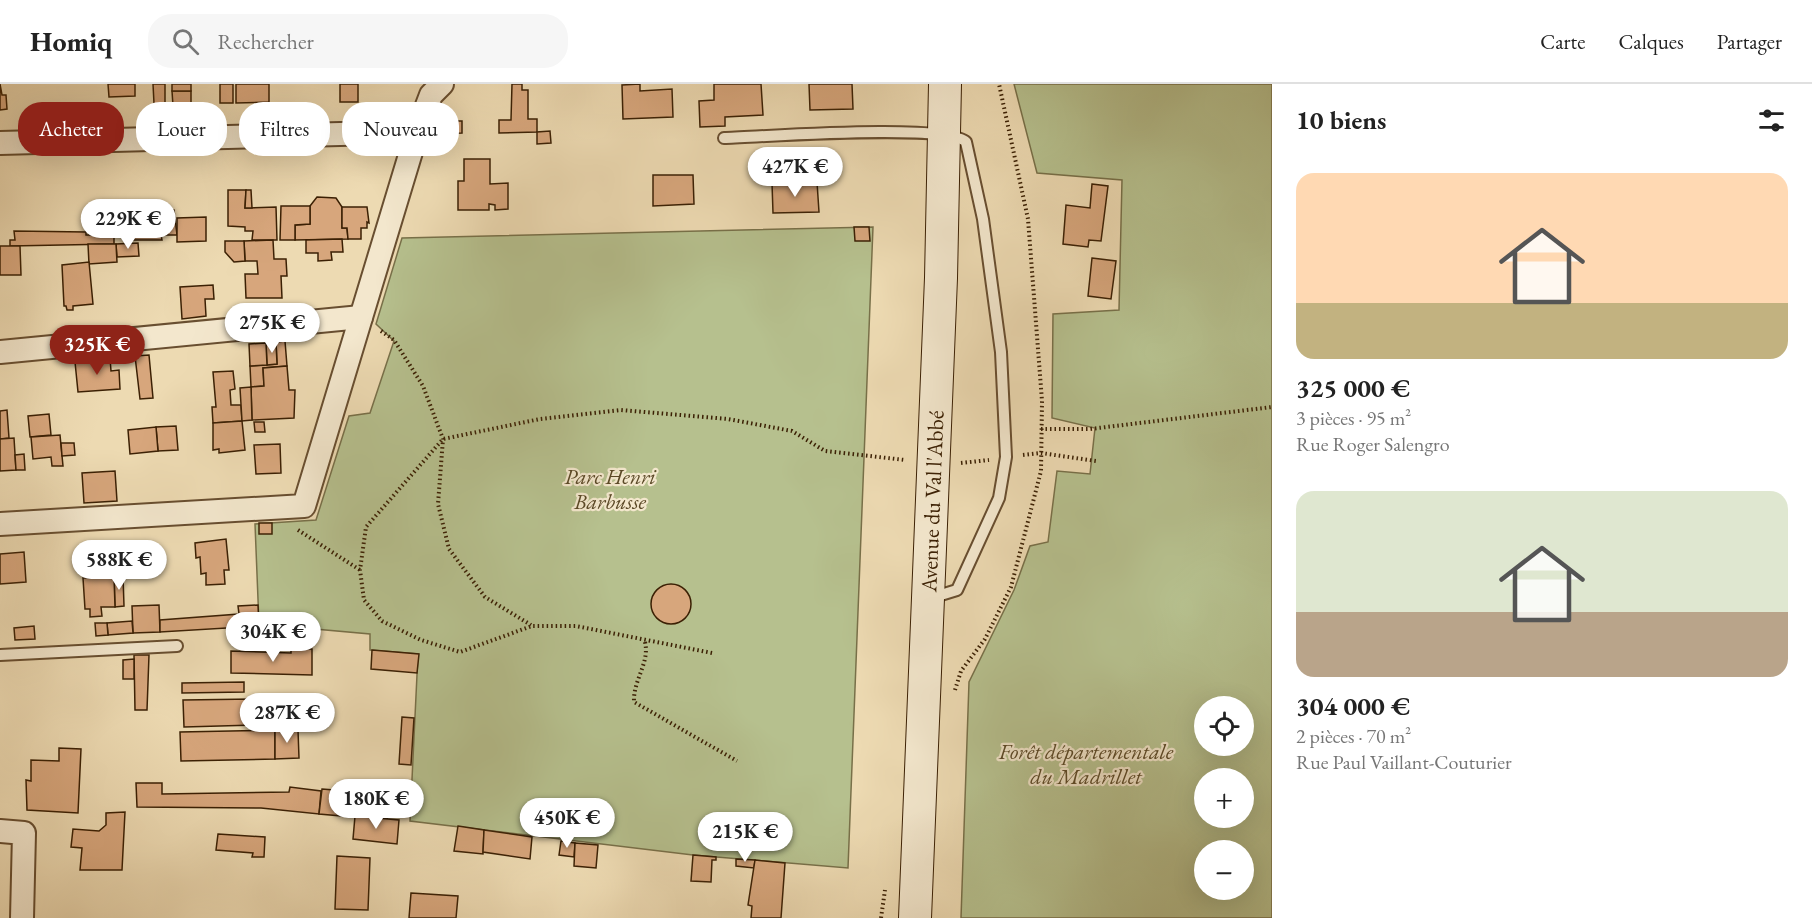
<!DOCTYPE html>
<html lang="fr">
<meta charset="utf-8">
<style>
:root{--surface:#fff;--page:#f6f6f6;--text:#222;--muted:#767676;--line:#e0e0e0;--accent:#8f2418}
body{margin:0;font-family:"EB Garamond",serif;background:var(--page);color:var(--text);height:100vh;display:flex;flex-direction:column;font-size:22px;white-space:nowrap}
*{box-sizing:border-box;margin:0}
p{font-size:20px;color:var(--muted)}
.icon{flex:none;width:33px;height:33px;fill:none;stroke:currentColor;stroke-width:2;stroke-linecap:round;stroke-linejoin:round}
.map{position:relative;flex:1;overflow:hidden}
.side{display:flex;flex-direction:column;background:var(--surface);width:540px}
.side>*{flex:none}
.banner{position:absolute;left:18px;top:18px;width:570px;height:54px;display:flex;gap:12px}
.buttons{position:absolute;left:1194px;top:612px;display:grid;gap:12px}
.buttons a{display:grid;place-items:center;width:60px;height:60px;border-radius:50%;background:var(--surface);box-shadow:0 6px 24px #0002;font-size:30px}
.price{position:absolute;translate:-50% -51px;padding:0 14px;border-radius:21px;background:#fff;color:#222;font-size:20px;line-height:39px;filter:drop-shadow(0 2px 3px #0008)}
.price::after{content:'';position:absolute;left:50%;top:36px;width:18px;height:14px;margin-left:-9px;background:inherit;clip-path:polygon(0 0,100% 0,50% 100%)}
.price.selected{background:var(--accent);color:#fff}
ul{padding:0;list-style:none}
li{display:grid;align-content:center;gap:12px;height:318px;padding:0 24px}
li span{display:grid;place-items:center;height:186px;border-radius:18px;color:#555}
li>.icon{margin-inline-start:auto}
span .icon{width:108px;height:108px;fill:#fffc;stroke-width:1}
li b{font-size:26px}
h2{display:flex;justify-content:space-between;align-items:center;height:72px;padding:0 24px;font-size:26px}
.pill{padding:0 21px;border-radius:24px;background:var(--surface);box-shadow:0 6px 24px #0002;font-size:21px;line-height:54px}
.pill.selected{background:var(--accent);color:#fff}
header{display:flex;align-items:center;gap:36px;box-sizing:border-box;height:84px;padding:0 30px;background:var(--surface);border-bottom:2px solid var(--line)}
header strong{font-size:28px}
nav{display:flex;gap:33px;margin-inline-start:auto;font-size:21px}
.search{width:420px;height:54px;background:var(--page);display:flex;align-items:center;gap:15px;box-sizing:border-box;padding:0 21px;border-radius:24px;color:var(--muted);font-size:22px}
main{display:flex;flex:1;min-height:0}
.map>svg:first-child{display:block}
.green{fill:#b6c08e;stroke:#787049;stroke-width:1.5;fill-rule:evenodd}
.building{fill:#d7a67c;stroke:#3b2004;stroke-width:1.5}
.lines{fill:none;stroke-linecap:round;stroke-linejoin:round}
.service-casing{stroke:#684e30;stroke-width:14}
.minor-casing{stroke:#684e30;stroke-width:26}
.secondary-casing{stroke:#3b2004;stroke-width:34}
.path{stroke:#3b2004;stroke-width:4;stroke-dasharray:1.5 3;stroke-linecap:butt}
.service{stroke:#f3e7cd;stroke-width:10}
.minor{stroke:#f3e7cd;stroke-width:22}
.secondary{stroke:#f3e7cd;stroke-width:32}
.labels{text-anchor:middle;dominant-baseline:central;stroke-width:4.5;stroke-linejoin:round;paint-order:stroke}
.park-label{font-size:22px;font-style:italic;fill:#5a4826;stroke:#f3e7cd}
.street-label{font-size:22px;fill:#3b2004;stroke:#f3e7cd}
</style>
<header>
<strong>Homiq</strong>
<div class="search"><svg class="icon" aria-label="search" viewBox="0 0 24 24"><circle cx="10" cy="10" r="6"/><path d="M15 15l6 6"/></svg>Rechercher</div>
<nav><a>Carte</a><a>Calques</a><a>Partager</a></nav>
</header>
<main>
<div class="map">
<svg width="1272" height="834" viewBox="0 0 1272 834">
<rect width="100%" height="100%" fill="#eddab2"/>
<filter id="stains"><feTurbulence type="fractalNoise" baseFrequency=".00333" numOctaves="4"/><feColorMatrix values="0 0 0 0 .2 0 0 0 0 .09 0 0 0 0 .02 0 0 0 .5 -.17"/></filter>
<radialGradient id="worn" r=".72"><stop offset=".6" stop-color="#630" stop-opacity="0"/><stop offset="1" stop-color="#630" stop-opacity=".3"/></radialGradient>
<g class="green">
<path d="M1014 0H1272V834H961L969 598 1014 506 1030 462 1048 458 1057 387 1090 390 1095 344 1052 334 1053 230 1119 226 1122 96 1037 89ZM1204 622H1244V662H1204ZM1204 694H1244V734H1204ZM1204 766H1244V806H1204Z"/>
<path d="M873 143 848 784 693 771 410 737 418 570 370 566V550L259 540 255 440 316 436 349 332 370 329 394 257 376 240 402 154Z"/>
</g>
<g class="building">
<path d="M0 0 2 11H6L7 25 0 26Z"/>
<path d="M108 0H135V12L109 13Z"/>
<path d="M153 0H165V22H173L172 7H191V26L195 27 193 37 155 39Z"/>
<rect x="172" y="0" width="19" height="7"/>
<rect x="220" y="0" width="13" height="19"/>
<path d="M236 0H269V18L236 19Z"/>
<rect x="340" y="0" width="18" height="18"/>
<path d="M512 0H522V6H528V35H537V48L499 49V36H511Z"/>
<path d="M640 0V7L672 5 673 33 623 35 622 1Z"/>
<path d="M714 0H761L763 31 725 33V42L700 43 699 17 714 16Z"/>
<path d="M809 0H852L853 25 810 26Z"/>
<path d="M439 37H462V49L435 50Z"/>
<path d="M550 47 551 59 537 60V48Z"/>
<path d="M464 75H490V100L508 99V125L495 126V121L489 120V126H458V97H464Z"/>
<path d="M653 91H693L694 120 653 122Z"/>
<path d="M817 98 819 128 773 129 772 99Z"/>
<path d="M1092 100 1108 102 1101 157 1089 156 1088 163 1063 160 1066 121 1090 124Z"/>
<path d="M228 106H246L245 124 276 123 277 156H252L253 147H245V143L228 142Z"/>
<path d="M246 106H251L252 124H245Z"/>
<path d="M317 113 336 114 342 123V144H347L348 155 295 156V141L310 140V122Z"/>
<path d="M281 122H310V140L295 141V156H280Z"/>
<path d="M342 123H367L369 139 367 138V144H361V155H348L347 144H342Z"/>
<path d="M128 125 174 126 177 151H161L162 156H128Z"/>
<path d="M206 133V157L177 158V134Z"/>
<path d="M114 142V160L10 162V156H15L14 147 86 148V151H100L101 143Z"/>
<path d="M854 143H869L870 157H855Z"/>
<path d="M342 155 343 168H331L332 176 318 177V169H306V156Z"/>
<path d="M273 156 274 175H286L287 192H281L282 214H246L245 190H258L257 177H245L244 157Z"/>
<path d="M225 157H244L245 177 234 178 225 168Z"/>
<path d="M138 159 139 172 117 173 116 160Z"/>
<path d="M88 160H116L117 178 89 180Z"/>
<path d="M0 162H20L21 191H0Z"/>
<path d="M1092 174 1116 177 1111 215 1088 212Z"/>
<path d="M89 178 93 220 73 222V226H67L66 222H64L62 181Z"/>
<path d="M213 201 214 215H205L206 232 182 235 180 203Z"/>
<path d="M285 257 287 282 263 284 264 302 251 303 250 282 277 280 276 258Z"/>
<path d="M276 258 277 280 267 281 266 259Z"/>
<path d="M266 259 267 281 250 282 249 260Z"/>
<path d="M149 271 153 314 140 315 135 272Z"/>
<path d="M110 274 111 287 119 286 120 305 78 308 75 278Z"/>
<path d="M287 282 289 306H295L294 334 252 336 251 303 264 302 263 284Z"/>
<path d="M233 287 235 305 230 306 231 321H241L242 337 213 339 212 323H216L213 288Z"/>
<path d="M251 303 252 336 242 337 240 304Z"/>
<path d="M7 326 9 354 0 355V327Z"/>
<path d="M49 330 51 351 30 353 28 332Z"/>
<path d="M242 337 245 366 219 369V365L213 366V339Z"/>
<path d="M254 338H264L265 348H255Z"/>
<path d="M176 342 178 366 158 367 156 343Z"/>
<path d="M156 343 158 367 130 370 128 346Z"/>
<path d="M60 351 63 382H52L51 373 33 375 31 353Z"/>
<path d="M14 354 16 386 0 387V355Z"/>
<path d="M61 359H74L75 371 62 372Z"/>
<path d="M280 360 281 389 256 390 254 361Z"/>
<path d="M24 370 25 386H16L15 371Z"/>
<path d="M115 387 117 417 84 419 82 389Z"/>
<rect x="259" y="439" width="13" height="11"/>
<path d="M226 455 229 486H224L225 500 206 501V489L201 490 200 473 196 474 195 459Z"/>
<path d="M24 468 26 498 0 500V470Z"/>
<path d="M114 492H123L124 522 115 523Z"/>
<path d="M114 492 115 523H101L102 532 90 533V525H85L83 494Z"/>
<circle cx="671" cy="520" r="20"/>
<path d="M159 521 160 548 133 549 132 522Z"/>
<path d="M258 521 259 542 160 548V536L239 530 238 522Z"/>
<path d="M132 537 133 549 108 551 107 539Z"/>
<path d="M95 539H107L108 551 96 552Z"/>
<path d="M34 542 35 555 15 556 14 544Z"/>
<path d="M291 565H312V591L231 589V567L291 569Z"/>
<path d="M372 566 419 570 417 589 371 585Z"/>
<path d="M134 571H149L147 626H135Z"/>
<path d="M134 575V595H123V576Z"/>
<path d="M244 598V608L182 609V599Z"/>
<path d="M254 615 255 641 184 643 183 616Z"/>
<path d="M402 633 414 634 411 681 399 680Z"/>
<path d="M275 646V675L181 677 180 648Z"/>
<path d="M275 646H298L299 674 275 675Z"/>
<path d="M59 664 81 665 78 729 27 726 26 696 31 697V676L59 677Z"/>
<path d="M136 699H162V710L289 708 290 703 321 707 319 730 261 724 137 723Z"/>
<path d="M322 705 346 707 344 723H352L353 718 389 721 387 736 319 730Z"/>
<path d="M125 728 122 786H80L82 764 71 763 73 745 99 747 106 741V729Z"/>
<path d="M355 732 399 736 397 760 353 755Z"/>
<path d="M458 742 484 746 483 770 454 767Z"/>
<path d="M484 746 532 753 530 775 483 768Z"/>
<path d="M218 750 265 753 264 773H252L253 769 216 766Z"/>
<path d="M561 757 575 759 574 773 559 771Z"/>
<path d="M575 759 598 761 596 784 574 782Z"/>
<path d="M693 771 716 773V776H712L711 798 691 797Z"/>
<path d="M337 772 370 774 368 826 335 825Z"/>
<path d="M736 775 755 776 754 784 736 782Z"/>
<path d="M755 776 785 779 781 834H751L752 822 748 821Z"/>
<path d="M411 809 458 812 456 834H409Z"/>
</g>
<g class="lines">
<defs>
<g id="service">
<path d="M724 54C761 53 947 39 966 58L983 135 1001 268 1006 373 999 414 957 506 931 514"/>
<path d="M0 571 177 562"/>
</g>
<g id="minor">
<path d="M0 59 417 48 431 11 442 0"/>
<path d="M0 268 361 233"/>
<path d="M0 440 304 422 417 48"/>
<path d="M0 747 24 749 22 834"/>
</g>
<g id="secondary">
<path id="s1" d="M915 834 941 194 945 0"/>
</g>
</defs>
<use href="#service" class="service-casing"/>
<use href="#minor" class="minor-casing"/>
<use href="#secondary" class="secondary-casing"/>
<g class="path">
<path d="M381 247 394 256 423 302 443 355 438 420 449 465 485 513 531 541"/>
<path d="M1041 345H1090L1272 323"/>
<path d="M1023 371 1041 369 1096 377"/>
<path d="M961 379 989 376"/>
<path d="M298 446 360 486"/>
<path d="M645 558C650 579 633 596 634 618L737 677"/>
<path d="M712 569 576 542H532L460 568 421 556 382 537 364 516 360 486 366 443 443 355 540 335 621 326 728 335 792 347 825 367 905 376"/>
<path d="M955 606 961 587 985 555 1011 503 1041 387 1042 317 1028 135 999 0"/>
<path d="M881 834 885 806"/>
</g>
<use href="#service" class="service"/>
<use href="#minor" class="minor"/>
<use href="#secondary" class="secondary"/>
</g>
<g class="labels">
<g class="park-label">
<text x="610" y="392">Parc Henri<tspan x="610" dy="25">Barbusse</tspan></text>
<text x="1086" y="667">Forêt départementale<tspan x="1086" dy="25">du Madrillet</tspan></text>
</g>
<g class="street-label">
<text stroke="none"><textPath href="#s1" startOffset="417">Avenue du Val l'Abbé</textPath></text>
</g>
</g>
<rect width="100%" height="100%" filter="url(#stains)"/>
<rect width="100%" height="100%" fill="url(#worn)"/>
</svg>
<div class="buttons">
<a><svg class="icon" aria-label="locate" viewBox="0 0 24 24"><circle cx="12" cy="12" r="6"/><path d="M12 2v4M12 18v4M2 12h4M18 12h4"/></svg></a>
<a>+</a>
<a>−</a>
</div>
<b class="price" style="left:795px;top:114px">427K €</b>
<b class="price" style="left:128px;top:166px">229K €</b>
<b class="price" style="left:272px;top:270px">275K €</b>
<b class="price selected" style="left:97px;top:292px">325K €</b>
<b class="price" style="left:119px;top:507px">588K €</b>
<b class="price" style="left:273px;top:579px">304K €</b>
<b class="price" style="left:287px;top:660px">287K €</b>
<b class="price" style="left:376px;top:746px">180K €</b>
<b class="price" style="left:567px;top:765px">450K €</b>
<b class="price" style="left:745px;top:779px">215K €</b>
<div class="banner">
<a class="pill selected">Acheter</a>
<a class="pill">Louer</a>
<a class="pill">Filtres</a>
<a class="pill">Nouveau</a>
</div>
</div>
<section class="side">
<h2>10 biens<svg class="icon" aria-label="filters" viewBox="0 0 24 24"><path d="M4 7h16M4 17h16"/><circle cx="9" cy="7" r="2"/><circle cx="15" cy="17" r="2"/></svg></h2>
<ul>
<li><span style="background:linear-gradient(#ffd9b3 70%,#c2b280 0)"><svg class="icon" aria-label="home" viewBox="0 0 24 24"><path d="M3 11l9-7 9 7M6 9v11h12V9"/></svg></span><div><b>325 000 €</b><p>3 pièces · 95 m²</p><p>Rue Roger Salengro</p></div></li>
<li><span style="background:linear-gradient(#dfe7d0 65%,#b9a48a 0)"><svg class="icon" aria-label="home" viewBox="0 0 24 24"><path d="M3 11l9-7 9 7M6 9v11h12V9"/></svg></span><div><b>304 000 €</b><p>2 pièces · 70 m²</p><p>Rue Paul Vaillant-Couturier</p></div></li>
</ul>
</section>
</main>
